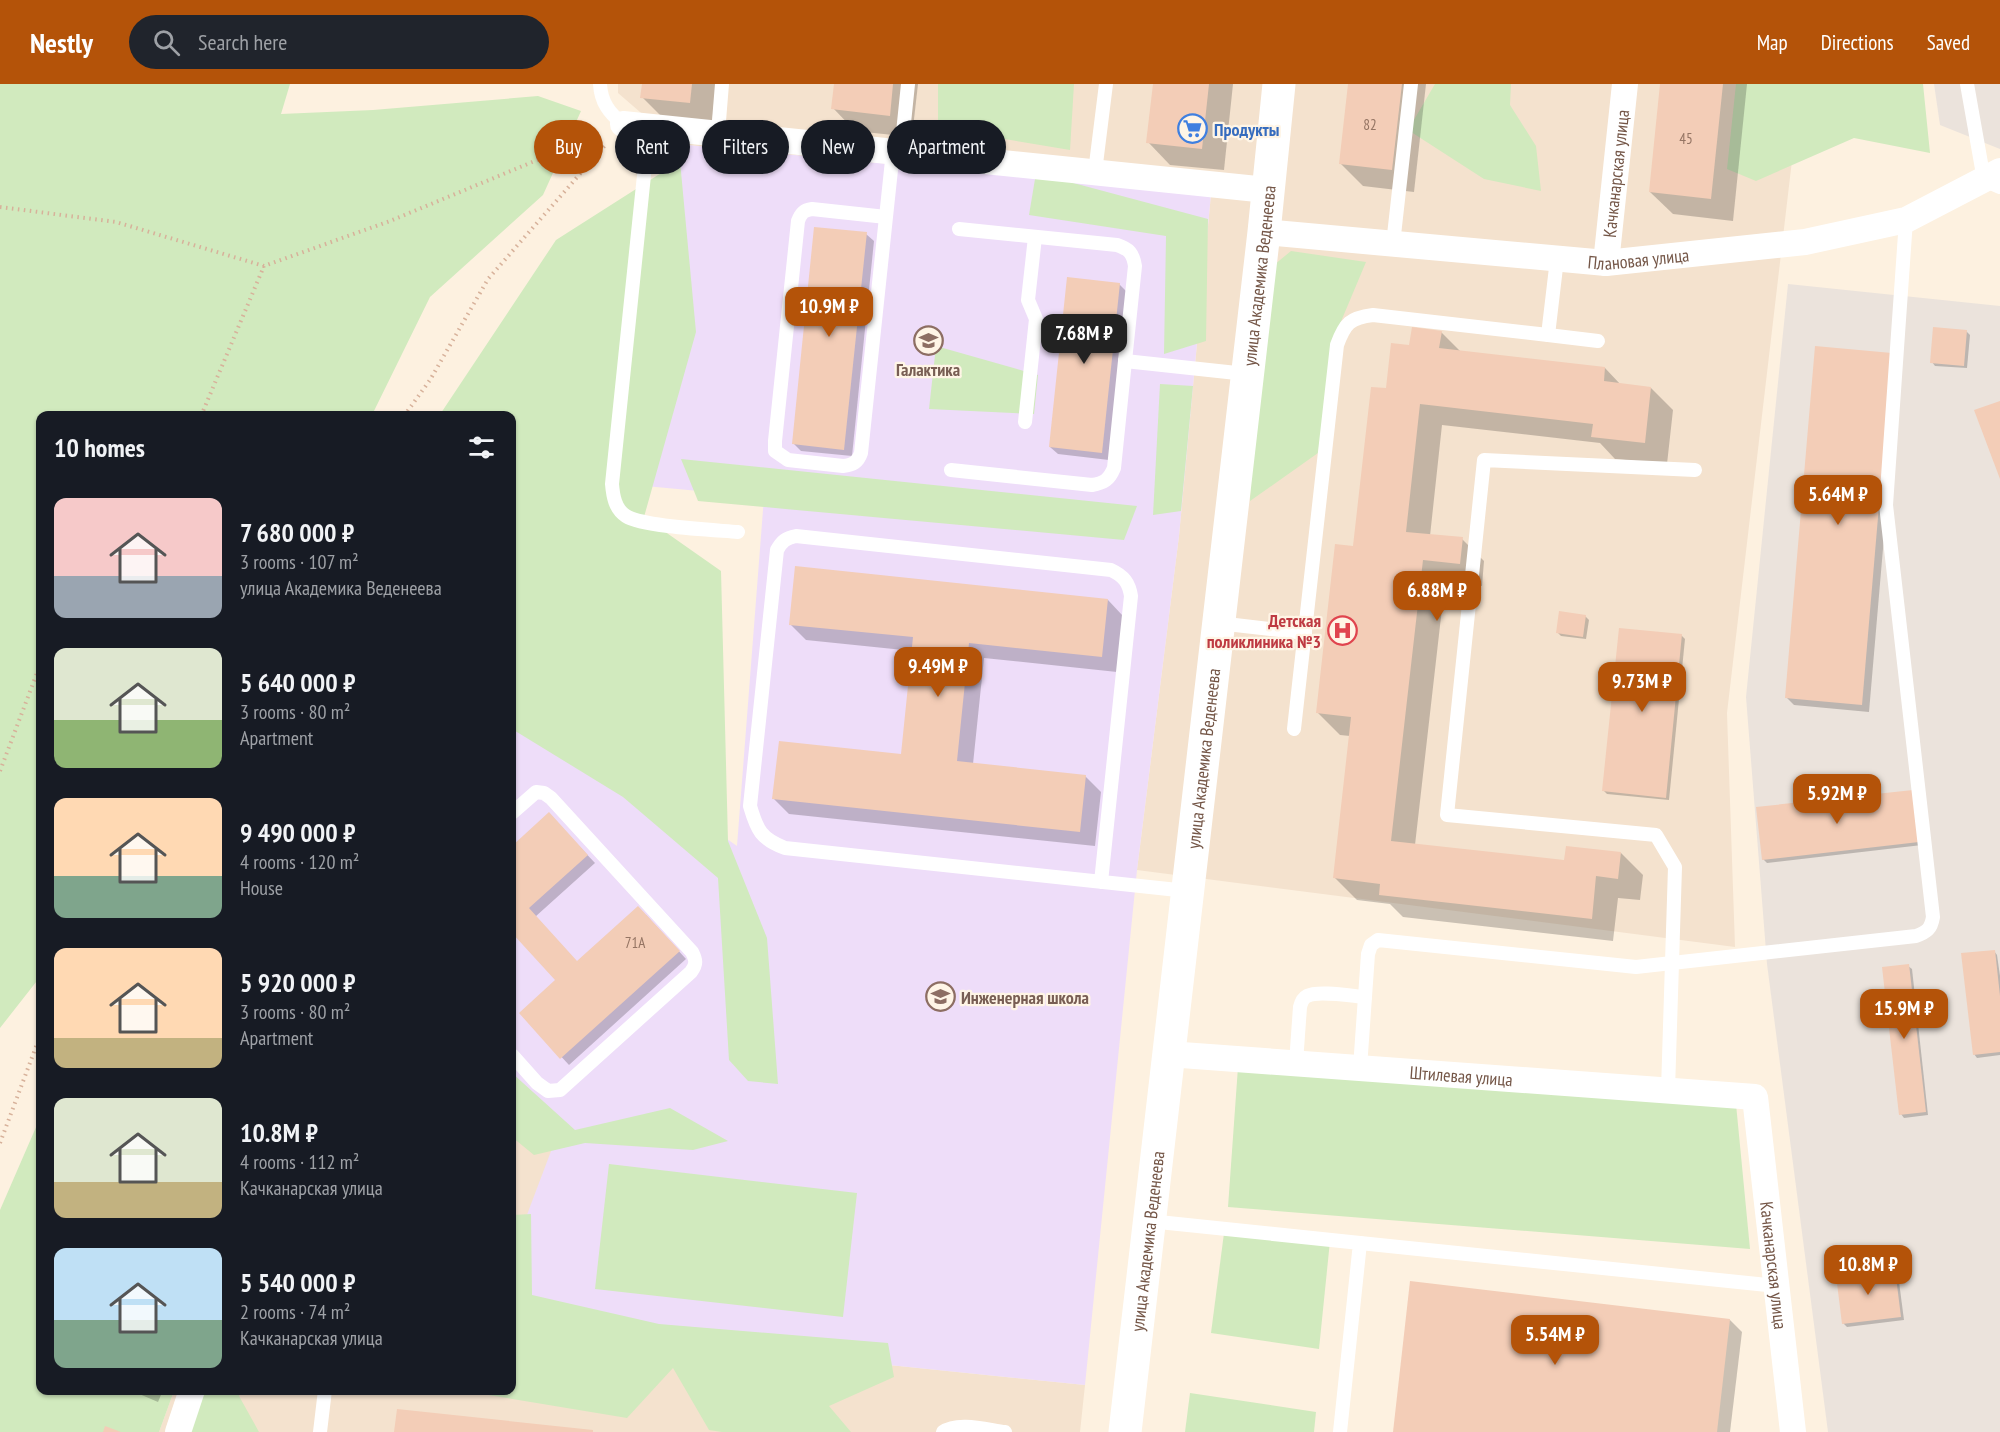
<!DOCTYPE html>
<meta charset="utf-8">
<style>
:root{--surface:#171b24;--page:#20242c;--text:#f1f3f6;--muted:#9ea1a6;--accent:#b45309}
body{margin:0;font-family:"PT Sans Narrow",sans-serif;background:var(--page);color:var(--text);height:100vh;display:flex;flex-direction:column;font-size:22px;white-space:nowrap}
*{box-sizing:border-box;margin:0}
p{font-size:20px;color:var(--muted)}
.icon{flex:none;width:33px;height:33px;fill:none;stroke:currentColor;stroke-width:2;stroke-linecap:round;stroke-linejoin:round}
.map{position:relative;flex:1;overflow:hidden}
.drawer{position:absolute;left:36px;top:327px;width:480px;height:984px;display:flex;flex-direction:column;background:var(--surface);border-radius:12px;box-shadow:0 2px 4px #0004}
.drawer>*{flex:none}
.top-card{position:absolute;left:534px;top:36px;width:570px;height:54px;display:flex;gap:12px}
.price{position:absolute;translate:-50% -51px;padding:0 14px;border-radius:12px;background:var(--accent);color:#fff;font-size:20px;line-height:39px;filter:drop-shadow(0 2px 3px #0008)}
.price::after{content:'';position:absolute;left:50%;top:36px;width:18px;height:14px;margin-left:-9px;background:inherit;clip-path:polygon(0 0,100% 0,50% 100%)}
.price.current{background:#222;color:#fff}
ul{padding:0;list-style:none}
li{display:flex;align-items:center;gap:18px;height:150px;padding:0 18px}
li span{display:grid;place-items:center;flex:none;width:168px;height:120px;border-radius:12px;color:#555}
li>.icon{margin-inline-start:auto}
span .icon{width:72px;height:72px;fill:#fffc;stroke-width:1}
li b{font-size:26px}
h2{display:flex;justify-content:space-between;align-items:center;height:72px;padding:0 18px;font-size:26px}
.tag{padding:0 21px;border-radius:27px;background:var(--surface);box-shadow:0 2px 4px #0004;font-size:21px;line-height:54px}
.tag.current{background:var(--accent);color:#fff}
header{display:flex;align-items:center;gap:36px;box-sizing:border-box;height:84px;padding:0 30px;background:var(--accent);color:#fff}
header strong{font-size:28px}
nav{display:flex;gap:33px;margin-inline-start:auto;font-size:21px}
.search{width:420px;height:54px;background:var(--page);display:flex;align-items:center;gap:15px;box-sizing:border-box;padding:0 21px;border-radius:33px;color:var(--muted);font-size:22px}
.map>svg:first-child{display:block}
.residential{fill:#f4e2ce}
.industrial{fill:#ebe3dc}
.education{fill:#eeddf9}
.green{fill:#d1eabe}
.shadow{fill:#0003}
.building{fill:#f3cdb7}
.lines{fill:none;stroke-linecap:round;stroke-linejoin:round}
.path{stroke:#d7b19a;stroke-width:4;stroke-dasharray:1.5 4.5;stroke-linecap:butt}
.lane{stroke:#fff;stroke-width:14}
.street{stroke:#fff;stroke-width:26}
.secondary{stroke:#fff;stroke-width:33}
.labels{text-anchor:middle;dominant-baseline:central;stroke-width:4.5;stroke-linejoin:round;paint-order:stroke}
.number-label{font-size:15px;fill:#947463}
.shop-label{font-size:18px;font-weight:bold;fill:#366cbe;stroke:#fff5e6;text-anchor:start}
.street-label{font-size:18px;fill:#745647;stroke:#fff5e6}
.education-label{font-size:18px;font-weight:bold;fill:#785e54;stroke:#fff5e6}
.health-label{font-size:18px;font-weight:bold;fill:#be3a42;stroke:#fff5e6;text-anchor:end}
</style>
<header>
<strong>Nestly</strong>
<div class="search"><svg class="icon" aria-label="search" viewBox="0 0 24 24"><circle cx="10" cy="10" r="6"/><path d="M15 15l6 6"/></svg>Search here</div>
<nav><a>Map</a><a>Directions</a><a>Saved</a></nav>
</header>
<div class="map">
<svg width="2000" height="1348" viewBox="0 0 2000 1348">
<rect width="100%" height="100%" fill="#fdf1e0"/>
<g class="residential">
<path d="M618 0H1801L1727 629 1735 863 1137 786 1179 452 1211 110 677 60 618 9Z"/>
<path d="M512 999 562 1038 516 1243 1085 1301 1080 1348H159L174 1307 512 1306Z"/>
</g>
<g class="industrial">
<path d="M1934 0H2000V65L1940 41Z"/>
<path d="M1788 200 2000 222V1348H1828L1767 880 1746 613Z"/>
</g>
<path class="education" d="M677 60 1211 110 1179 452 1137 786 1085 1301 516 1243 522 1144 562 1038 512 999V604L737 762 764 413 645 402Z"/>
<g class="green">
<path d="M0 0H290L281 30 373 26 538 12 581 27 543 111 430 213 372 331 40 332V893L0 944Z"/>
<path d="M938 0H1074L1070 66 938 44Z"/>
<path d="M1435 0H1511L1510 21 1536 62 1541 107 1484 95 1408 46Z"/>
<path d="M1736 0H1923L1930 69 1854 54 1756 97 1727 85Z"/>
<path d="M680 77 696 248 644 433 721 487 728 757 767 854 778 1000 748 997 729 976 718 794 623 713 512 645V332H439L556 156Z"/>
<path d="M1036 89 1208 135 1206 257 1164 270 1166 152 1029 131Z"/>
<path d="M1291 167 1366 178 1337 247 1318 369 1250 417 1258 194Z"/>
<path d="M936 262 1038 291 1034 330 929 325Z"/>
<path d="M1160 300 1193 302 1181 427 1153 431Z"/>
<path d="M681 375 1137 422 1124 456 698 417Z"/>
<path d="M1238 983 1736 1020 1750 1165 1228 1123Z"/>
<path d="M512 989 575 1046 670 1024 728 1057 693 1066 585 1059 534 1071 512 1053Z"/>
<path d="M40 1034V1306L174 1307 159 1348H0V1126Z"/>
<path d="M609 1080 857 1109 843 1233 595 1205Z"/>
<path d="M531 1130 532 1211 659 1240 888 1259 894 1293 829 1322 851 1348H722L709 1346 673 1284 627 1334 464 1307 512 1306V1131Z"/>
<path d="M1224 1149 1330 1157 1319 1265 1211 1249Z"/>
<path d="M197 1306 240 1307 239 1312 259 1348H179Z"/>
<path d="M1190 1309 1316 1328 1314 1348H1185Z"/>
</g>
<g class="shadow">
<path d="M643 0H716L712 40 664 35 642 13Z"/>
<path d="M836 0H918L912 53 855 47 833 24Z"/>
<path d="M1154 0H1233L1224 86 1170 81 1148 58Z"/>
<path d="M1349 0H1426L1414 108 1363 102 1341 80Z"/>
<path d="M1662 0H1747L1733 137 1673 130 1650 108Z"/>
<path d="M866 150 874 157 852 372 801 367 793 359Z"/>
<path d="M1119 200 1127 208 1109 376 1058 370 1050 363Z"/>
<path d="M1966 247 1970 251 1967 284 1935 282 1932 278Z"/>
<path d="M1441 248 1461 268 1605 284 1621 301 1651 304 1673 326 1667 380 1615 375 1600 359 1442 341 1430 452 1462 455 1484 477 1482 502 1445 498 1415 761 1566 778 1621 769 1643 791 1640 816 1618 814 1613 857 1403 833 1390 820 1357 816 1335 794 1350 652 1340 651 1318 629 1387 306 1411 262Z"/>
<path d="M1899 278 1869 628 1794 621 1787 614Z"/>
<path d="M1108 516 1123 532 1117 588 984 574 973 680 1085 692 1101 708 1095 762 789 730 774 715 903 671 913 567 806 556 790 540Z"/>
<path d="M1585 532 1589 536 1586 555 1561 552 1558 549Z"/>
<path d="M1681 551 1685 555 1669 716 1607 710 1604 707Z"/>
<path d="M1916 711 1922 761 1767 779 1763 775Z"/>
<path d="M549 730 595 779 535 833 577 879 646 831 686 875 569 981 521 929 557 897 516 851 512 855V764Z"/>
<path d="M1994 867 1997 871 2000 892V971L1977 974 1974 970Z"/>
<path d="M1908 882 1912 885 1928 1031 1904 1034 1901 1030Z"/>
<path d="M1895 1186 1898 1190 1904 1236 1847 1243 1843 1239Z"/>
<path d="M1730 1236 1742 1248 1730 1348H1395Z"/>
<path d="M130 1306H163L158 1318Z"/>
</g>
<g class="building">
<path d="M642 0H692L690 19 640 14Z"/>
<path d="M834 0H893L890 32 831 25Z"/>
<path d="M1153 0H1209L1202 65 1146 59Z"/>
<path d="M1348 0H1402L1392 86 1339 80Z"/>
<path d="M1660 0H1723L1711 115 1649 108Z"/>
<path d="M814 143 867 148 844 366 792 360Z"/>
<path d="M1067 193 1120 199 1102 369 1049 363Z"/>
<path d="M1412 243 1442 247 1439 264 1605 283 1604 297 1651 303 1645 359 1591 353 1593 340 1420 320 1406 448 1463 453 1460 480 1423 476 1391 757 1564 776 1566 762 1621 768 1618 795 1596 792 1592 835 1379 811 1380 800 1333 794 1351 633 1316 629 1335 460 1353 462 1371 303 1386 304 1391 259 1409 261Z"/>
<path d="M1933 243 1967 246 1964 282 1930 279Z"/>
<path d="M1815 262 1892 269 1862 621 1785 614Z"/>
<path d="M2000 317V395L1974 326Z"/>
<path d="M795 482 1108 515 1102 573 969 559 957 677 1086 691 1080 748 772 715 779 657 901 670 913 553 789 541Z"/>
<path d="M1559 527 1586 531 1583 553 1556 549Z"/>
<path d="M1619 544 1682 550 1666 714 1602 707Z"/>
<path d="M1913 706 1919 758 1762 776 1756 723Z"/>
<path d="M549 728 588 771 529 824 577 877 638 822 680 867 560 975 519 929 555 896 512 849V762Z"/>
<path d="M1995 866 2000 912V968L1973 971 1961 869Z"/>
<path d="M1909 880 1926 1028 1899 1031 1882 883Z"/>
<path d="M1895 1185 1901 1233 1842 1240 1836 1191Z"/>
<path d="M1410 1197 1730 1235 1717 1348H1393Z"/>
<path d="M397 1325 593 1346V1348H394Z"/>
<path d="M105 1342 121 1348H103Z"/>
</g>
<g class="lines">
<g class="path">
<path d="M0 123 116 138 264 182 390 137 600 50"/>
<path d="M201 332 264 182"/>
<path d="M404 332 430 296 488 195 607 59"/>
<path d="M0 687 40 581"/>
<path d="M0 1059 40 952"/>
</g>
<g class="lane">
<path d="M600 0C601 18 609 29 623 40"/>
<path d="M1967 0 1984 96 2000 103"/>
<path d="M649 43 612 400C613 412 615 425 626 432 643 443 715 446 738 448"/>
<path d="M718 49 722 0"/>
<path d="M901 68 908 0"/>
<path d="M1095 88 1106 0"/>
<path d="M886 133 812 125C804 126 801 129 798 137L775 357V367L788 376 843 382C853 381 858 378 861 369L893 67"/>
<path d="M959 145 1117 161C1129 165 1133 169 1135 182L1125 277 1246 290"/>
<path d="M1393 160 1411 0"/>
<path d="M1548 251 1598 257"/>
<path d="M1025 338 1036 235 1028 216 1035 153"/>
<path d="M951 386 1092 401C1104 399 1109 396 1114 384L1125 277"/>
<path d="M1218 539 1305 549"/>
<path d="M1294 645 1337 261C1345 239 1350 234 1373 231L1548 251 1557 175"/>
<path d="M512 729 536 708 544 709 551 714 692 868C696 876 697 880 691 888L560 1006 548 1007 537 999 512 971"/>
<path d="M1101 798 1131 512C1129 499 1124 492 1111 486L796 452C786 454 782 457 777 466L750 722C757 746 761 755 785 764 919 778 1053 792 1187 807"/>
<path d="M1296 979 1300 923C1301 919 1303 914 1307 912 1318 906 1352 912 1365 913"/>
<path d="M1360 984 1368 870 1371 861 1378 856 1636 883 1916 852C1927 848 1931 845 1933 833L1886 421 1906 136"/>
<path d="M1668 1006 1675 783 1656 751 1447 731 1484 376 1695 386"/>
<path d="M1149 1137 1360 1159 1340 1348"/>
<path d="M1360 1159 1777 1202"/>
<path d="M320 1348 325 1306"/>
<path d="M943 1348C958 1337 988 1346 1005 1348"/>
</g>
<g class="street">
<path d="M623 40 1267 106"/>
<path id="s1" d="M1264 148 1606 179 1805 158 1906 136 2000 87"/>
<path id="s2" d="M1606 179 1625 0"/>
<path id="s3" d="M1168 970 1755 1013 1793 1348"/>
<path d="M178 1348 192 1306"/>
</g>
<path class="secondary" id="s4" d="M1125 1348 1264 148 1279 0"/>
</g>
<defs>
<symbol id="supermarket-ring" viewBox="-11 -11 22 22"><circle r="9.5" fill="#fff5e6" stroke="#3f7fe0" stroke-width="1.5"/><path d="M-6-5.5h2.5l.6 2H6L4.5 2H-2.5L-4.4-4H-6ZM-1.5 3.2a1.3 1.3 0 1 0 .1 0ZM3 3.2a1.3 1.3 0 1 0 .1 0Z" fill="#3f7fe0"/></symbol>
<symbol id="school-ring" viewBox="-11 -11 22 22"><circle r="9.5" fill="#fff5e6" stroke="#8d6e63" stroke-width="1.5"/><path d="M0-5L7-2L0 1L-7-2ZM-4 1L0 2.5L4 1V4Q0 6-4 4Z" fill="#8d6e63"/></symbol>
<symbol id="hospital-ring" viewBox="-11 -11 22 22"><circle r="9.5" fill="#fff5e6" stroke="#e0444e" stroke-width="1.5"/><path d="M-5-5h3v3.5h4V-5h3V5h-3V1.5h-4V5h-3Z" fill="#e0444e"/></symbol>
</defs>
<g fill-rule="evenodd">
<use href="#supermarket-ring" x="1176" y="28" width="33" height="33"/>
<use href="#school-ring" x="912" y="240" width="33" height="33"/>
<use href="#hospital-ring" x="1326" y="530" width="33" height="33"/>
<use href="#school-ring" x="924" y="896" width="33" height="33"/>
</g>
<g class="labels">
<g class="number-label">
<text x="1370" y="40">82</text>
<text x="1686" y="54">45</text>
<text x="635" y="858">71А</text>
</g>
<g class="shop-label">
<text x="1214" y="45">Продукты</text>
</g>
<g class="street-label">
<text stroke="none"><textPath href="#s2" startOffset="90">Качканарская улица</textPath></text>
<text stroke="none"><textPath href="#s1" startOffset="376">Плановая улица</textPath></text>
<text stroke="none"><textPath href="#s4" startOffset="1164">улица Академика Веденеева</textPath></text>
<text stroke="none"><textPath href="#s4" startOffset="678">улица Академика Веденеева</textPath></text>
<text stroke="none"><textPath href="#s3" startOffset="294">Штилевая улица</textPath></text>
<text stroke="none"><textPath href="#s4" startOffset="192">улица Академика Веденеева</textPath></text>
<text stroke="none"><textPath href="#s3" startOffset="758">Качканарская улица</textPath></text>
</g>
<g class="education-label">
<text x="928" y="285">Галактика</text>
<text x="961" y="913" text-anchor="start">Инженерная школа</text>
</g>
<g class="health-label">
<text x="1321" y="536">Детская<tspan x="1321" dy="21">поликлиника №3</tspan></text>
</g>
</g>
</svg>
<b class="price" style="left:829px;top:254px">10.9M ₽</b>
<b class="price current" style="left:1084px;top:281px">7.68M ₽</b>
<b class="price" style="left:1838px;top:442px">5.64M ₽</b>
<b class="price" style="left:1437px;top:538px">6.88M ₽</b>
<b class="price" style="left:938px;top:614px">9.49M ₽</b>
<b class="price" style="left:1642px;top:629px">9.73M ₽</b>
<b class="price" style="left:1837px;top:741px">5.92M ₽</b>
<b class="price" style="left:1904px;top:956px">15.9M ₽</b>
<b class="price" style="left:1868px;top:1212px">10.8M ₽</b>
<b class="price" style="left:1555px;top:1282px">5.54M ₽</b>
<div class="top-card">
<a class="tag current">Buy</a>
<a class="tag">Rent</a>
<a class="tag">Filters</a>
<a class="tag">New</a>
<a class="tag">Apartment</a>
</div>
<section class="drawer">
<h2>10 homes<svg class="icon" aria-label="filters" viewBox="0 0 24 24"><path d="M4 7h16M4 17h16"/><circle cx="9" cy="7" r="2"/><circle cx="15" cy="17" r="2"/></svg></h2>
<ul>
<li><span style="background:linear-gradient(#f6c9c9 65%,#9aa5b1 0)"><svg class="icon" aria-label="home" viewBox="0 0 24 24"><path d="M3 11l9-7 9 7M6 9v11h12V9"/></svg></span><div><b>7 680 000 ₽</b><p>3 rooms · 107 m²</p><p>улица Академика Веденеева</p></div></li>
<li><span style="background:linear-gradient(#dfe7d0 60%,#8fb573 0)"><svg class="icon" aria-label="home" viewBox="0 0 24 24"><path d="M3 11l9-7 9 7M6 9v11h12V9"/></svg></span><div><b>5 640 000 ₽</b><p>3 rooms · 80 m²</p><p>Apartment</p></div></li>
<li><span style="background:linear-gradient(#ffd9b3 65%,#7fa58c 0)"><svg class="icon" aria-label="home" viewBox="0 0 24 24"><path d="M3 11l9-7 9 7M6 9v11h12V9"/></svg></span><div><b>9 490 000 ₽</b><p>4 rooms · 120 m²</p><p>House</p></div></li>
<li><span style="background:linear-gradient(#ffd9b3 75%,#c2b280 0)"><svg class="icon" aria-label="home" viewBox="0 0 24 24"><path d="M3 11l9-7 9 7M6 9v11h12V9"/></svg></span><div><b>5 920 000 ₽</b><p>3 rooms · 80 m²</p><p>Apartment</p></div></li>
<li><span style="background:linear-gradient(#dfe7d0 70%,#c2b280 0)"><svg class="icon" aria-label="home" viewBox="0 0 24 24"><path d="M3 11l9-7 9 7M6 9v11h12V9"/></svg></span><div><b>10.8M ₽</b><p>4 rooms · 112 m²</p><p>Качканарская улица</p></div></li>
<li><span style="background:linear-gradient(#bfe0f5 60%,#7fa58c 0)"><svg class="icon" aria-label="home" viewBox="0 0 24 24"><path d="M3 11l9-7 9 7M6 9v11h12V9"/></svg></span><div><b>5 540 000 ₽</b><p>2 rooms · 74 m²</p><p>Качканарская улица</p></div></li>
</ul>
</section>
</div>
